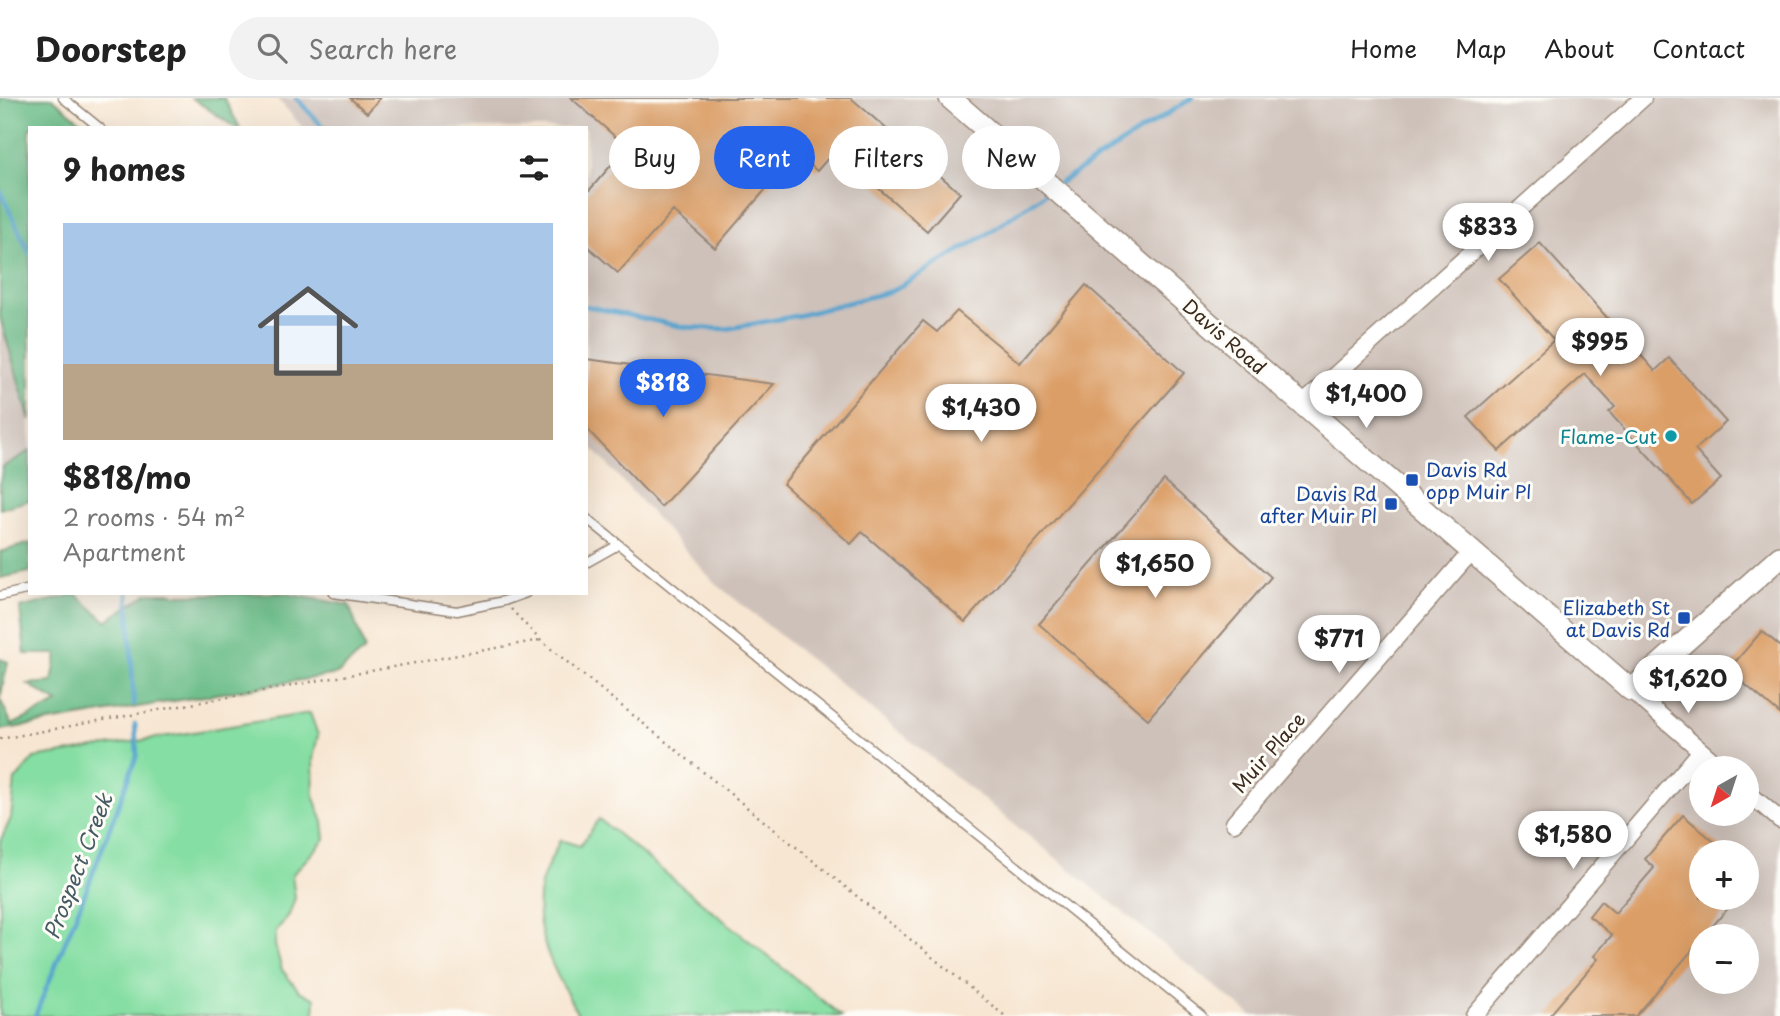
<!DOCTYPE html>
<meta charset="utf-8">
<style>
:root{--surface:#fff;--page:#f2f2f2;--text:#222;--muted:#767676;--line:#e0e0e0;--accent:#2563eb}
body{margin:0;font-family:"Playpen Sans",sans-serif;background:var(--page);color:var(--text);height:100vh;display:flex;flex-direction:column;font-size:26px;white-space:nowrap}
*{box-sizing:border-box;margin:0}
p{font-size:23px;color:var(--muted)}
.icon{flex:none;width:38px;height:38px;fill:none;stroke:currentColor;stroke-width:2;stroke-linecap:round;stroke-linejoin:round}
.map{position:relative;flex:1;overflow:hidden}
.side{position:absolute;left:28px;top:28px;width:560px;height:469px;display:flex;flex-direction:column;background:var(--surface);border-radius:0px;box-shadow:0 7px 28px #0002}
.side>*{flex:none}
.guide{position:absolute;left:609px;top:28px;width:665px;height:63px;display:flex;gap:14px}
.needle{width:46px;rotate:219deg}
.buttons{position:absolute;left:1689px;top:658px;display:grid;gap:14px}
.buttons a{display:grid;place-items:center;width:70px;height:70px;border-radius:50%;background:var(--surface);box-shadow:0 7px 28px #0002;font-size:35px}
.price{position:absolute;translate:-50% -60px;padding:0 16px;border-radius:24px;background:#fff;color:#222;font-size:23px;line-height:46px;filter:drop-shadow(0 2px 4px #0008)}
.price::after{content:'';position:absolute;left:50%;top:42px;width:21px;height:16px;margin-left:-10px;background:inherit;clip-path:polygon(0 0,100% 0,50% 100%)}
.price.active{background:var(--accent);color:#fff}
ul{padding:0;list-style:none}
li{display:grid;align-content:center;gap:14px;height:371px;padding:0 35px}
li span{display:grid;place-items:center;height:217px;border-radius:0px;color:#555}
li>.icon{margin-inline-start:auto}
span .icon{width:126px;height:126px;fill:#fffc;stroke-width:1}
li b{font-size:30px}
h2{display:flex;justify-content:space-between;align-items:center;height:84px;padding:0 35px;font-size:30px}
.chip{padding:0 24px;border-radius:32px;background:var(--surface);box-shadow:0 7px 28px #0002;font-size:24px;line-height:63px}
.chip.active{background:var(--accent);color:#fff}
header{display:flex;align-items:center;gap:42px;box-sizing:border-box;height:98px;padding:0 35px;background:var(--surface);border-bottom:2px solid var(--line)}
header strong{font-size:33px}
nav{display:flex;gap:38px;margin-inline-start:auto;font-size:24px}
.search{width:490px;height:63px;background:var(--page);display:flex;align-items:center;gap:18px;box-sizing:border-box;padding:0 24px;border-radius:38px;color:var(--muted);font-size:26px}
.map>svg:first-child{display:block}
.industrial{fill:#cec1b9;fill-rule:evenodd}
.green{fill:#85dea3;stroke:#608460;stroke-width:2}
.forest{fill:#6cbd89;stroke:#547454;stroke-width:2}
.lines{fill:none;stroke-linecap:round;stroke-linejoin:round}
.stream{stroke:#54a3ce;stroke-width:4.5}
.building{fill:#db9e66}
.service-casing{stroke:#998878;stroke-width:11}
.minor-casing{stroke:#998878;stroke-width:19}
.tertiary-casing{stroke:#998878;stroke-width:24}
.path{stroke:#998878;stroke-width:2.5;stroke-dasharray:2 5;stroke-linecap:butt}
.service{stroke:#fff;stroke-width:8}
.minor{stroke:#fff;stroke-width:16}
.tertiary{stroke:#fff;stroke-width:21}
.culture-dot{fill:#0f9aa8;stroke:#fdfcf7;stroke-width:2.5}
.transit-dot{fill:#1a4fb4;stroke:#fdfcf7;stroke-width:2.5}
.labels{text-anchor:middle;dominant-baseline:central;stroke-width:6;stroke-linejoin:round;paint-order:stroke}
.street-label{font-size:19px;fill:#3b2a1e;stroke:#fdfcf7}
.culture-label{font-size:19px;fill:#0d838f;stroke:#fdfcf7;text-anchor:end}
.transit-label{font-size:19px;fill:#164399;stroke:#fdfcf7;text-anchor:end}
.water-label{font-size:21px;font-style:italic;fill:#455a64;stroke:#fdfcf7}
</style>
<header>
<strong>Doorstep</strong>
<div class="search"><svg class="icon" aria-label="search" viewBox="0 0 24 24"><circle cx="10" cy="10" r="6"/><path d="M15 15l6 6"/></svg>Search here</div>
<nav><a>Home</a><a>Map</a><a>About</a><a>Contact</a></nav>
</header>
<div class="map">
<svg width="1780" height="918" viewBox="0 0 1780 918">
<rect width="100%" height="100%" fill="#fdfcf7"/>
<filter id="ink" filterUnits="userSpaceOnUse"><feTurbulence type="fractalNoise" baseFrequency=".0143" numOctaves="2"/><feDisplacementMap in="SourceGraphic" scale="14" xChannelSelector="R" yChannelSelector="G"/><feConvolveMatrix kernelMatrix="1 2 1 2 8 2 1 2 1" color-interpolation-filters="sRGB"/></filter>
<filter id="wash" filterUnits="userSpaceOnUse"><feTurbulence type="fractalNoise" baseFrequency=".00686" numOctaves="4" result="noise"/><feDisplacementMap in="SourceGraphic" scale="28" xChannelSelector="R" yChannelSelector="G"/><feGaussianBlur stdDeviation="1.57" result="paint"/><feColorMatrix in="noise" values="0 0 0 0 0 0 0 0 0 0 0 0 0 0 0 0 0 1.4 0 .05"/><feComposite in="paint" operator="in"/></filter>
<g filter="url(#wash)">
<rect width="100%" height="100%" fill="#f7e6d2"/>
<g class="industrial">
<path d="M277 0H1780V918H1252L715 485 586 343V30H303ZM1701 670H1746V716H1701ZM1701 754H1746V800H1701ZM1701 838H1746V884H1701Z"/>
<path d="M0 219 30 322V353L3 369 0 384Z"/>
</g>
<g class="green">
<path d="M310 615 318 637 313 661 314 700 323 724 325 741 292 777 295 800 289 817 276 833 275 847 282 872 299 893 315 901 314 918H0V744L11 720 15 682 34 660Z"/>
<path d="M599 721 839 916 841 918H579C557 878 530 834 541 786 545 771 554 756 560 742L580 748Z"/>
</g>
<g class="forest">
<path d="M0 0H52L89 30H30V322L0 219Z"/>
<path d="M192 0H224L240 30H236Z"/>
<path d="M30 353V402L0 411V384L3 369Z"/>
<path d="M30 445V474L0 480V454Z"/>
<path d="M148 495H173L175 497 282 495 349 507 365 552 337 576 0 632V561L8 564 0 601 12 627 58 605 28 586 52 584 57 556H25L20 510 76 496 106 523Z"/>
</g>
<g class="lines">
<g class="stream">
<path d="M296 0 324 30"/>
<path d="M1058 86 1192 0"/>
<path d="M0 93 30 156"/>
<path d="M586 208 683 229 726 231 801 217 892 193 984 138 1048 93"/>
<path d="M128 495 134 606"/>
<path d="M35 918 88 788 137 657 135 626"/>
</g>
</g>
<g id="blocks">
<g class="building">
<path d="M350 0H380L367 15Z"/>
<path d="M571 0H851L960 95 927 133 835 52 817 73 797 55 715 150 673 113 618 175 586 147V96L627 49Z"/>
<path d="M1540 145 1655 273 1669 260 1726 324 1695 352 1721 381 1692 406 1609 314 1615 309 1585 276 1499 353 1468 319 1554 242 1499 181Z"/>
<path d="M1086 187 1184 275 965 524 862 434 851 446 783 386 923 223 937 234 957 213 1020 265Z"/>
<path d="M586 261 774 286 661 409 586 330Z"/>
<path d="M1164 382 1271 479 1148 621 1039 526Z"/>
<path d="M1762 533 1780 548V616L1728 572Z"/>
<path d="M1683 717 1726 754H1701V800H1737L1704 838H1701V842L1636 918H1549L1598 861 1594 858 1612 837 1589 818 1601 803 1615 815 1654 770 1645 761Z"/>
</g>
</g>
</g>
<g filter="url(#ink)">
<use href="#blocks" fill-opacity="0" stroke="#998878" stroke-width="2"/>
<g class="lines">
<defs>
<g id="service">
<path d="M63 0 100 30"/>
<path d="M586 420 1202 918"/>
<path d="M586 465 618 447"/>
<path d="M333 495 457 513 504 503 526 495"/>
<path d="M0 498 30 491"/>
</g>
<g id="minor">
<path d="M1304 305 1643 0"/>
<path d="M1631 592 1721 670"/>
<path d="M1746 693 1780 722"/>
<path d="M1234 725 1472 453"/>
<path d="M1474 918 1701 653"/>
</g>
<path id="tertiary" d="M950 0 1631 592 1780 459"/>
</defs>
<use href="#service" class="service-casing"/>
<use href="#minor" class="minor-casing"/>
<use href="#tertiary" class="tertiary-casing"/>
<g class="path">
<path d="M511 511 540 542 1005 918"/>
<path d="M0 641 540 542"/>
</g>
<use href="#service" class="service"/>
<use href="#minor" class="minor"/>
<use href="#tertiary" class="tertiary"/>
</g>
</g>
<circle class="culture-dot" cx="1671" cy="338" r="7"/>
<g class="transit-dot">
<rect x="1405" y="375" width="14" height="14" rx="3.5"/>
<rect x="1384" y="399" width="14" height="14" rx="3.5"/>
<rect x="1677" y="513" width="14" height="14" rx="3.5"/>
</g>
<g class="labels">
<g class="street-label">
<text transform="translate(1225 238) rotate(41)">Davis Road</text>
<text transform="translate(1268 654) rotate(-49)">Muir Place</text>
</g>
<g class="culture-label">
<text x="1657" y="338">Flame-Cut</text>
</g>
<g class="transit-label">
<text x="1426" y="371" text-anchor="start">Davis Rd<tspan x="1426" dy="22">opp Muir Pl</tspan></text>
<text x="1377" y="395">Davis Rd<tspan x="1377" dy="22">after Muir Pl</tspan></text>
<text x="1670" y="509">Elizabeth St<tspan x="1670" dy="22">at Davis Rd</tspan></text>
</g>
<g class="water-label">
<text transform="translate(77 768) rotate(-69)">Prospect Creek</text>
</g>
</g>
</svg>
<div class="buttons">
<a><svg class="needle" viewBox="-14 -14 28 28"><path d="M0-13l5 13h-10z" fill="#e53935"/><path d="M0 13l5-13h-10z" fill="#767676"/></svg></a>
<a>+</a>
<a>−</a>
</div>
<b class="price" style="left:1488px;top:165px">$833</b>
<b class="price" style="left:1600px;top:280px">$995</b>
<b class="price active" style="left:663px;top:321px">$818</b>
<b class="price" style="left:1366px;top:332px">$1,400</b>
<b class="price" style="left:981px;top:346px">$1,430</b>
<b class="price" style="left:1155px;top:502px">$1,650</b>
<b class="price" style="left:1339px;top:577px">$771</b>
<b class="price" style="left:1688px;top:617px">$1,620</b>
<b class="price" style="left:1573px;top:773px">$1,580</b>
<div class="guide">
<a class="chip">Buy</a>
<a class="chip active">Rent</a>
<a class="chip">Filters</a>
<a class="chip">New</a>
</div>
<section class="side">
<h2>9 homes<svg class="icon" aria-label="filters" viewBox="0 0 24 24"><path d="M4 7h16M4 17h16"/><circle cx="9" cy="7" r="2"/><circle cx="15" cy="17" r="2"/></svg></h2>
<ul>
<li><span style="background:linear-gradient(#a9c7e8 65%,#b9a48a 0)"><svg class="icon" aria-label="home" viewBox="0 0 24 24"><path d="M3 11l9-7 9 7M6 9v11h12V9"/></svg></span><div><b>$818/mo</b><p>2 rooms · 54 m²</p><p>Apartment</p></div></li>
</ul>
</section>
</div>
